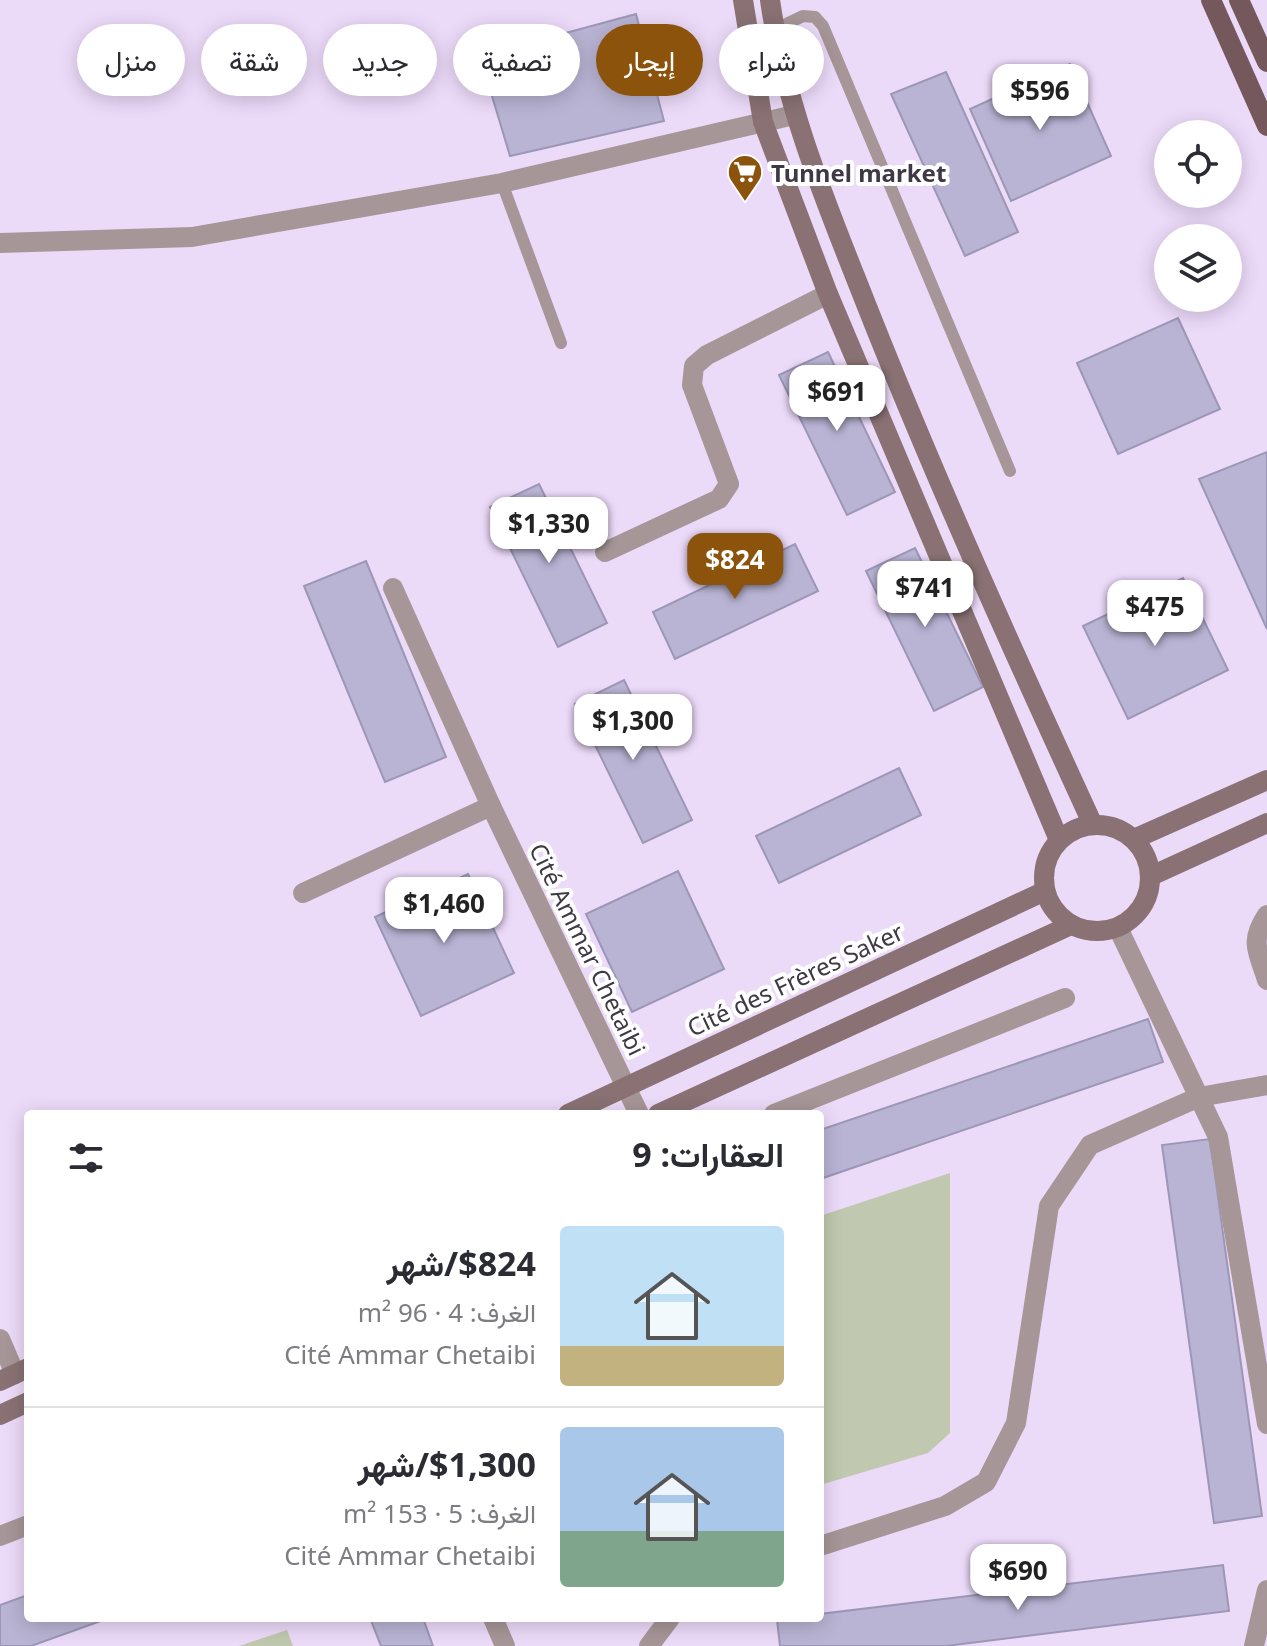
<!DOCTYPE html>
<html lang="ar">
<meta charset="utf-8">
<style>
:root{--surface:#fff;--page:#f2f2f3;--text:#2b2b33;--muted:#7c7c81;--line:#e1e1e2;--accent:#8c530c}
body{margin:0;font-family:"Noto Sans",Vazirmatn,sans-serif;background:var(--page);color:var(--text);direction:rtl;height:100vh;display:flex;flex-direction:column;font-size:30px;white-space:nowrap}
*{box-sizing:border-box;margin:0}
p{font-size:26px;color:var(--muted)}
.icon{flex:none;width:44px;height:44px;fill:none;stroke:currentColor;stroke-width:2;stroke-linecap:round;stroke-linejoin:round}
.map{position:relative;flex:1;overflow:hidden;direction:ltr}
.sheet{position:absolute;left:24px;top:1110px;width:800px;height:512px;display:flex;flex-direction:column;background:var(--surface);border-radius:8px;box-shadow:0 4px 20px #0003;direction:rtl}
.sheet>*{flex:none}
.hud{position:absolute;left:24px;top:24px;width:800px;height:72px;direction:rtl;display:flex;gap:16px}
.fabs{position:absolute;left:1154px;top:120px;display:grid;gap:16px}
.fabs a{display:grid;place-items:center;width:88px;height:88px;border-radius:50%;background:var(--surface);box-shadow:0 4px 20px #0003;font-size:40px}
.price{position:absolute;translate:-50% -68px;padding:0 18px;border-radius:16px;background:#fff;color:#222;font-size:26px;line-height:52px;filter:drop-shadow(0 2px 4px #0008)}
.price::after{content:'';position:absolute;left:50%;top:48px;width:24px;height:18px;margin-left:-12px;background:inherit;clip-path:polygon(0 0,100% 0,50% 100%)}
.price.on{background:var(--accent);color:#fff}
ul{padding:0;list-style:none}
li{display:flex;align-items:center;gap:24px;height:200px;padding:0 40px}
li+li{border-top:2px solid var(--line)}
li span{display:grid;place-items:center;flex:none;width:224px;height:160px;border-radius:8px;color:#555}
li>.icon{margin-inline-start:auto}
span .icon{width:96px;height:96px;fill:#fffc;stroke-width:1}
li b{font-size:34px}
h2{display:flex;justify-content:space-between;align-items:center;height:96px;padding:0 40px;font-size:34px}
.tag{padding:0 28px;border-radius:36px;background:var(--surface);box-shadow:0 4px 20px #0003;font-size:28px;line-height:72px}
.tag.on{background:var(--accent);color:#fff}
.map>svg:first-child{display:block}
.green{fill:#c0c9af}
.building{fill:#b9b4d4;stroke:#9c97b7;stroke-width:2}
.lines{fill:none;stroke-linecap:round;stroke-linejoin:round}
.lane{stroke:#a79698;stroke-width:12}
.street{stroke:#a79698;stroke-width:20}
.secondary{stroke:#8a7274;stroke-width:20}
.primary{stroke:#75585b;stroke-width:20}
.labels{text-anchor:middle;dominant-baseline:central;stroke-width:8;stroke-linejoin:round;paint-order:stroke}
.poi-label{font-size:24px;font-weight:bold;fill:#3f3845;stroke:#fff;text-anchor:start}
.street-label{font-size:24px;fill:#3f3845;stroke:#fff}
</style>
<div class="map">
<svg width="1267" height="1646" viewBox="0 0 1267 1646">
<rect width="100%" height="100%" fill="#ecdaf9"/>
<g class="green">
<path d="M950 1173V1433L928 1453 820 1485V1216Z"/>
<path d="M287 1630 293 1646H239Z"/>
</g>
<g class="building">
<path d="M636 14 664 121 510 156 480 56Z"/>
<path d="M1070 64 1111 156 1011 201 970 109Z"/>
<path d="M946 72 1018 232 965 256 891 94Z"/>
<path d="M1178 318 1220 409 1118 454 1077 363Z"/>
<path d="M828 352 895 492 847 515 779 375Z"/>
<path d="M1267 452V629L1199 479Z"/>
<path d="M539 484 607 623 558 647 490 507Z"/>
<path d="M795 544 818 591 675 659 653 612Z"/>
<path d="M915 548 983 687 934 711 866 571Z"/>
<path d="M366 561 446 757 385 782 304 586Z"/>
<path d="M1183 578 1228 670 1128 719 1083 626Z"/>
<path d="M624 680 692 820 643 843 575 704Z"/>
<path d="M899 768 921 815 779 883 756 836Z"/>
<path d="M678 871 724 969 632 1012 586 914Z"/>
<path d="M468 874 514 973 421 1016 375 917Z"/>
<path d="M1148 1019 1163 1062 820 1179V1130Z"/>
<path d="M1210 1139 1262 1516 1214 1523 1162 1145Z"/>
<path d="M1223 1565 1229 1611 946 1646H780L777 1620 820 1618V1614Z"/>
<path d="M28 1595V1618H109L31 1646H0V1605Z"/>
<path d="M370 1618H423L433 1646H381Z"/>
</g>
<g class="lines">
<g class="lane">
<path d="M774 30 803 16 815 17 823 26 1010 471"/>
<path d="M502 183 561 343"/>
</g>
<g class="street">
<path d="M0 243 192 237 502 183 794 115"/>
<path d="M605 552 719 499 729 484 692 385 694 366 707 355 828 294"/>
<path d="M393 588 491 806 639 1114"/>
<path d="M303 893 491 806"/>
<path d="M1267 915C1249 942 1258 951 1267 980"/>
<path d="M1118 928 1218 1137 1267 1424"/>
<path d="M774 1114 1065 998"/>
<path d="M0 1339 15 1374"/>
<path d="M0 1536 28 1525"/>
<path d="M820 1546 945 1506 986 1482 1016 1423 1049 1206 1090 1145 1199 1097 1267 1085"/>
<path d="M493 1618 505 1646"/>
<path d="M649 1646 670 1618"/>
<path d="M1254 1646 1267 1590"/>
</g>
<g class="secondary">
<path d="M743 0 763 122 828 294 1059 840"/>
<path d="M770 0C785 106 827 205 866 304 936 481 1014 653 1093 825"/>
<circle cx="1097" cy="878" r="53"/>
<path d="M1134 839 1267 780"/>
<path d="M1151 876 1267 823"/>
<path d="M568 1114 1045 891"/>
<path d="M658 1114 1071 925"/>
<path d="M0 1381 28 1368"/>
<path d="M0 1415 28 1402"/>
</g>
<g class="primary">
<path d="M1211 0 1267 126"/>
<path d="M1239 0 1267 62"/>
</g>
</g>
<defs>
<symbol id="supermarket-pin" viewBox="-11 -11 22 30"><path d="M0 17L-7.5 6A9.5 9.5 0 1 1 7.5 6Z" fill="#8c530c" stroke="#fff"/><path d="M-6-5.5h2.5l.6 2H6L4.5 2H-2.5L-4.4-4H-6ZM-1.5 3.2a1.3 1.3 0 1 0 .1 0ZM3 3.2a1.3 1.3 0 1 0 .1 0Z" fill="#fff"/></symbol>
</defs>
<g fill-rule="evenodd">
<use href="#supermarket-pin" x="725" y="152" width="40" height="54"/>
</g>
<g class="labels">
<g class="poi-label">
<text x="771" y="172">Tunnel market</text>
</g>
<g class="street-label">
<text transform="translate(588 949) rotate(64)">Cité Ammar Chetaibi</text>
<text transform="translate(795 979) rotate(-25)">Cité des Frères Saker</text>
</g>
</g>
</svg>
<div class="fabs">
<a><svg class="icon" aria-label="locate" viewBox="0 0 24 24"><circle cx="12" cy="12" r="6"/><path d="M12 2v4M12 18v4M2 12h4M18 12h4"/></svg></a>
<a><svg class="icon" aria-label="layers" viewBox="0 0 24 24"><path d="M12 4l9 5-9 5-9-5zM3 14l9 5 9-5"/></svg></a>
</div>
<b class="price" style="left:1040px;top:132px">$596</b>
<b class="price" style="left:837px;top:433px">$691</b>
<b class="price" style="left:549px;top:565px">$1,330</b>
<b class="price on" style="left:735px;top:601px">$824</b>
<b class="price" style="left:925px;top:629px">$741</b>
<b class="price" style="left:1155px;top:648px">$475</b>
<b class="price" style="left:633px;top:762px">$1,300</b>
<b class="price" style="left:444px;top:945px">$1,460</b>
<b class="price" style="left:1018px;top:1612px">$690</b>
<div class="hud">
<a class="tag">شراء</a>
<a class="tag on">إيجار</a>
<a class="tag">تصفية</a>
<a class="tag">جديد</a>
<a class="tag">شقة</a>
<a class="tag">منزل</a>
</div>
<section class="sheet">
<h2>العقارات: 9<svg class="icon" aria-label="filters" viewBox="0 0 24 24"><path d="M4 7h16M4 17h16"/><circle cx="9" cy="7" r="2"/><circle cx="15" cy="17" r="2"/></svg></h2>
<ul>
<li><span style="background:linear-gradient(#bfe0f5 75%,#c2b280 0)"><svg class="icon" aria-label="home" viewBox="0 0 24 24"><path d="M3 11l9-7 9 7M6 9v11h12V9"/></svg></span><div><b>$824/شهر</b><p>الغرف: 4 · 96 m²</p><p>Cité Ammar Chetaibi</p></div></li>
<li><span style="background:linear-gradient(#a9c7e8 65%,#7fa58c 0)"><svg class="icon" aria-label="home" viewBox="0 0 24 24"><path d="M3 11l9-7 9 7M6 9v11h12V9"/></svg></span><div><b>$1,300/شهر</b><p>الغرف: 5 · 153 m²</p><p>Cité Ammar Chetaibi</p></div></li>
</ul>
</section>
</div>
